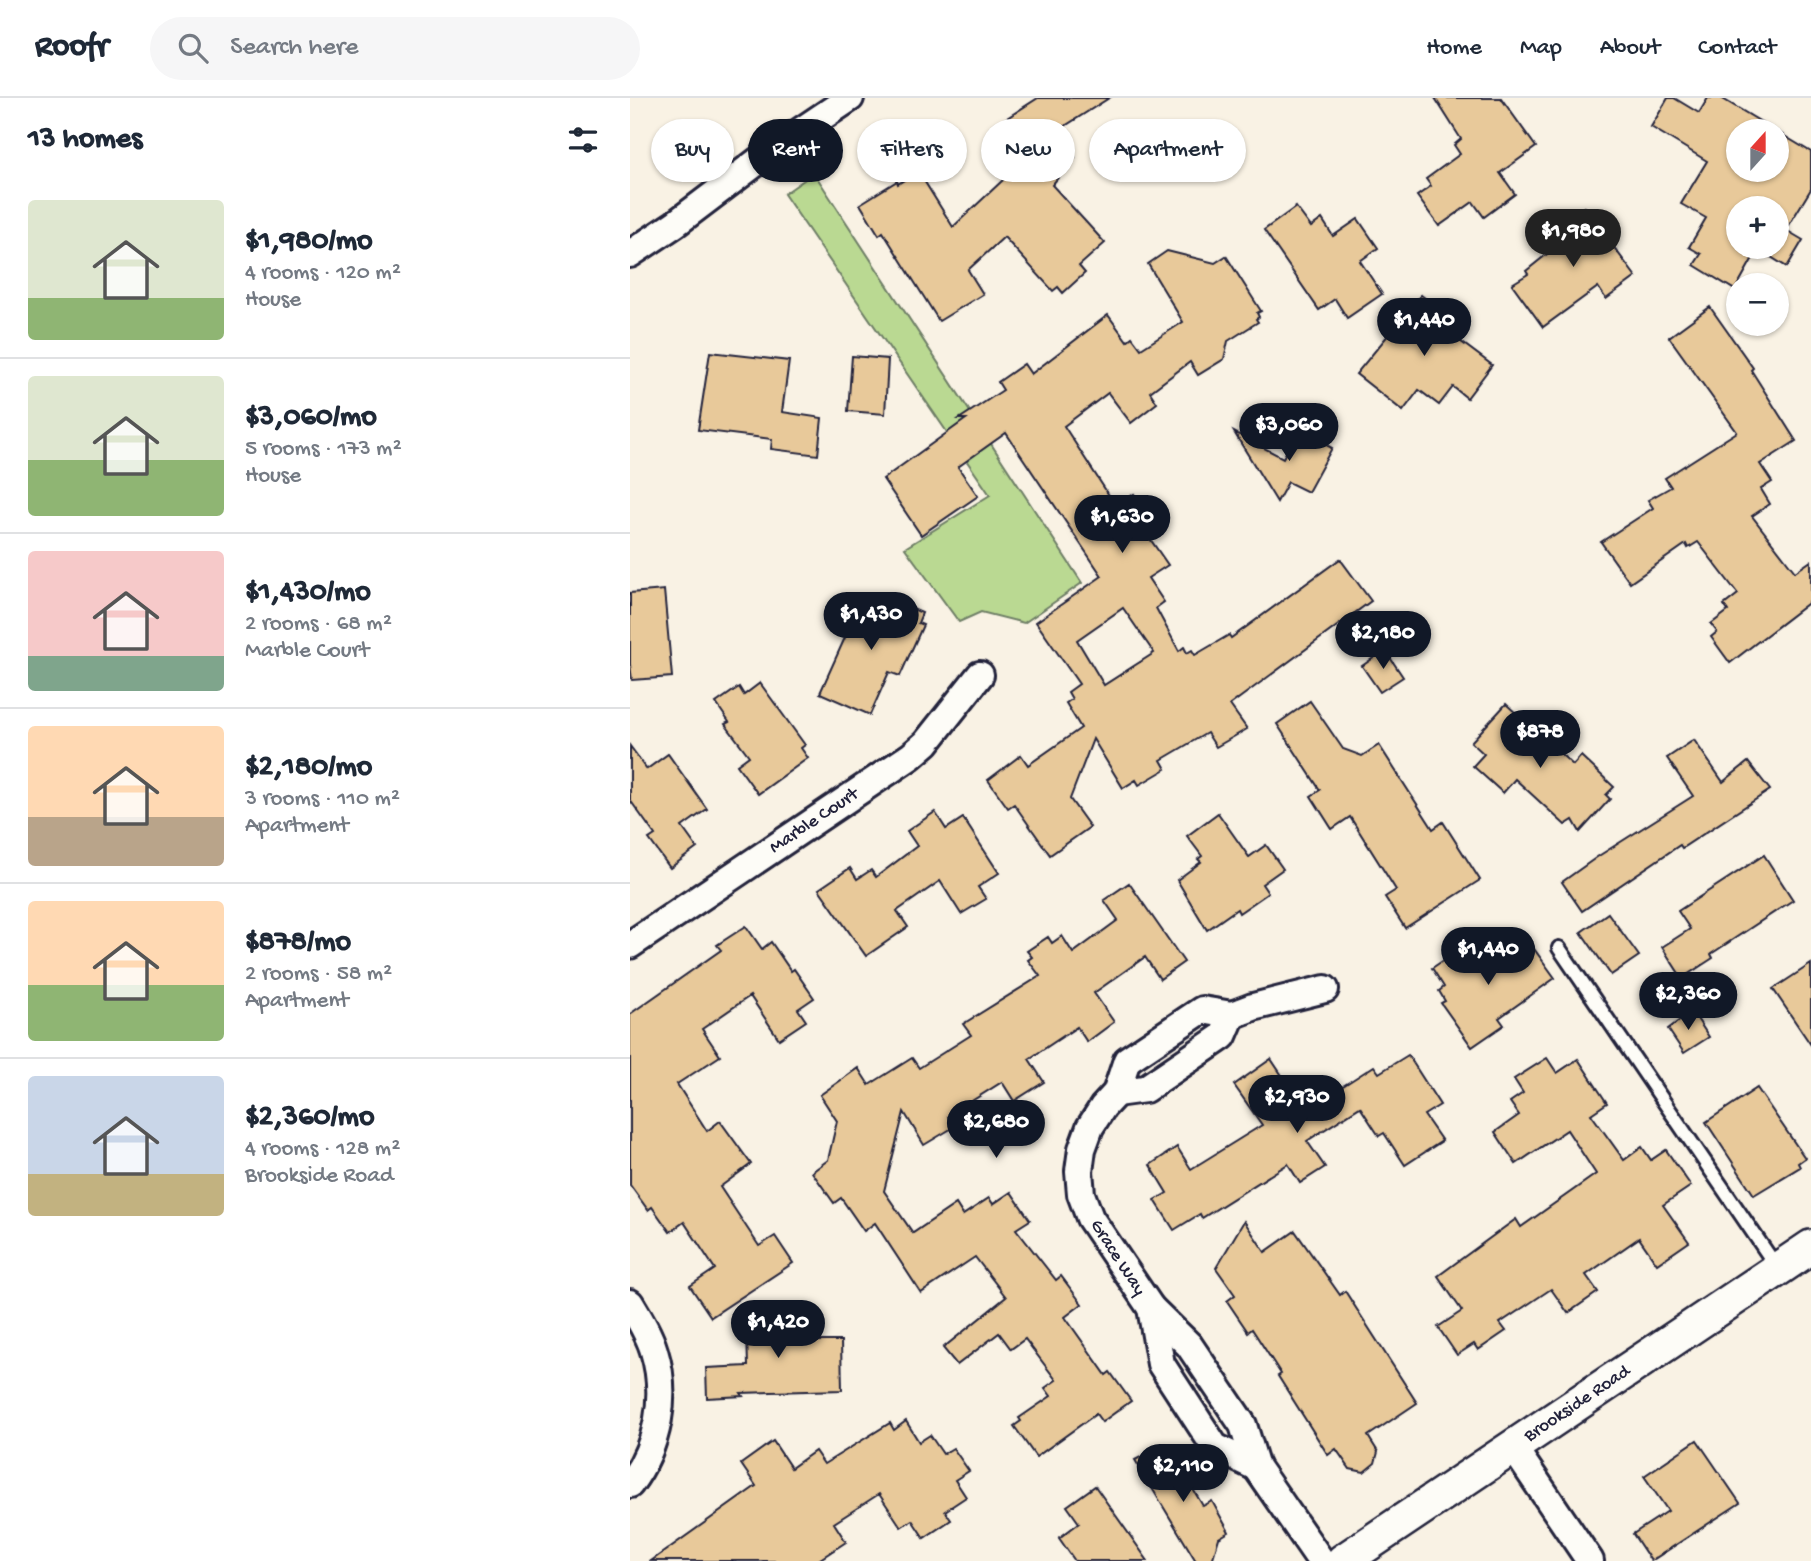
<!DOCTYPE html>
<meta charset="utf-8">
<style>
:root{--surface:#fff;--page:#f6f6f7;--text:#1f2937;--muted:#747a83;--line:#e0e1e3;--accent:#111827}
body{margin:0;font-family:"Gochi Hand",sans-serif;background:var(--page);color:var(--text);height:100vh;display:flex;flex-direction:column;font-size:26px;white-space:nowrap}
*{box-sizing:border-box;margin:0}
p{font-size:23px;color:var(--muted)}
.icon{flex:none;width:38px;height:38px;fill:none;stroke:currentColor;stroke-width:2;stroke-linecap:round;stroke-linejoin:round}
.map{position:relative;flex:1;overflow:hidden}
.sheet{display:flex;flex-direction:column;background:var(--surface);width:630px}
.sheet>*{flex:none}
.top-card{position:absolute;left:21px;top:21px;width:665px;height:63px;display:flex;gap:14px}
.needle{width:46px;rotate:21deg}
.fabs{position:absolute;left:1096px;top:21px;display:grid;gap:14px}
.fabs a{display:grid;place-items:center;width:63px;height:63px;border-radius:50%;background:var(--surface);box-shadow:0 2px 5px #0004;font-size:35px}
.price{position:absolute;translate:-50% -60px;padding:0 16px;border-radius:24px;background:var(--accent);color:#fff;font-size:23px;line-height:46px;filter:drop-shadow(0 2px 4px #0008)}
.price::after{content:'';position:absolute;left:50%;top:42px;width:21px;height:16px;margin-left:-10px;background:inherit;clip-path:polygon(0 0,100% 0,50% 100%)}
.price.active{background:#222;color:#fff}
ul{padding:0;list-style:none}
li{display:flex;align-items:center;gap:21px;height:175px;padding:0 28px}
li+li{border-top:2px solid var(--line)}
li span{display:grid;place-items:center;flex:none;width:196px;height:140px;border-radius:7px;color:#555}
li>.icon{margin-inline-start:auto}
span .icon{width:84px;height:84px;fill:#fffc;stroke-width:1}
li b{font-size:30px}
h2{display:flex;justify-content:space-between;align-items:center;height:84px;padding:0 28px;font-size:30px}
.tag{padding:0 24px;border-radius:32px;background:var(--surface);box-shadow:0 2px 5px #0004;font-size:24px;line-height:63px}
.tag.active{background:var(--accent);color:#fff}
header{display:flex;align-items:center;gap:42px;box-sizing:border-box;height:98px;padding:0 35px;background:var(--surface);border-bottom:2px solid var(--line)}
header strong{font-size:33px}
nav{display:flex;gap:38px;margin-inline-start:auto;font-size:24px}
.search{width:490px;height:63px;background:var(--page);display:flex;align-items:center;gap:18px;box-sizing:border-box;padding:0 24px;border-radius:38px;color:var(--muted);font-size:26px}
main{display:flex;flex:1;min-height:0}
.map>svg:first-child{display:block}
.park{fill:#bad992;stroke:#6e7e66;stroke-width:2}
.building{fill:#e8c99a;stroke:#22223b;stroke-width:2;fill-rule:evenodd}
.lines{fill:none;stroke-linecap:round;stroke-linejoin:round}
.service-casing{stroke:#22223b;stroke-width:18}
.minor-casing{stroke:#22223b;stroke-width:32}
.tertiary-casing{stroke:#22223b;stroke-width:38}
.service{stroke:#fdfcf7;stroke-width:12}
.minor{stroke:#fdfcf7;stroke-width:26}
.tertiary{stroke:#fdfcf7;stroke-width:33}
.labels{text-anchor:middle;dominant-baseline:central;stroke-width:5;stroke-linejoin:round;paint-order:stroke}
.street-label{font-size:19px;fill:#22223b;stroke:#fdfcf7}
</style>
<header>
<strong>Roofr</strong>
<div class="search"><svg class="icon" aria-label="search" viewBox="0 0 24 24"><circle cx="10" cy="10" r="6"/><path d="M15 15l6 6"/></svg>Search here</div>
<nav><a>Home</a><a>Map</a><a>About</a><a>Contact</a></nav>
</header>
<main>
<section class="sheet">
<h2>13 homes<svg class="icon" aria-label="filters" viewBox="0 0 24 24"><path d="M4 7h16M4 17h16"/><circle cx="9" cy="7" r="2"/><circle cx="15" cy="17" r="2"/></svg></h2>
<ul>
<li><span style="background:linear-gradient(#dfe7d0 70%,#8fb573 0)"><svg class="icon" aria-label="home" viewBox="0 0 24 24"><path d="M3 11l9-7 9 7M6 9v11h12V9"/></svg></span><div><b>$1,980/mo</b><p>4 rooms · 120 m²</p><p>House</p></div></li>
<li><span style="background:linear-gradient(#dfe7d0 60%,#8fb573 0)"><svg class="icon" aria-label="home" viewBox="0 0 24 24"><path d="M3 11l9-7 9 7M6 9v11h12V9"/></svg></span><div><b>$3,060/mo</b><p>5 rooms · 173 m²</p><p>House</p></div></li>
<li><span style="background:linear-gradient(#f6c9c9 75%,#7fa58c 0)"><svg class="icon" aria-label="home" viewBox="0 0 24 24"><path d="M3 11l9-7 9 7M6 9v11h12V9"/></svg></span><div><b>$1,430/mo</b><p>2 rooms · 68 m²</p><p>Marble Court</p></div></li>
<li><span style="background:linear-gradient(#ffd9b3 65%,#b9a48a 0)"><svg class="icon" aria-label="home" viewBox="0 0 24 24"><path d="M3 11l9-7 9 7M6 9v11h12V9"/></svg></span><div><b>$2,180/mo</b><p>3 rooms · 110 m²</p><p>Apartment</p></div></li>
<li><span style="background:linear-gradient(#ffd9b3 60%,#8fb573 0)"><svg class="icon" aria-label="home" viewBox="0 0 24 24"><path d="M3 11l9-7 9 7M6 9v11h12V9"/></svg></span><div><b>$878/mo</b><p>2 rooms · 58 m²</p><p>Apartment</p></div></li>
<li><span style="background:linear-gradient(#c9d6e8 70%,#c2b280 0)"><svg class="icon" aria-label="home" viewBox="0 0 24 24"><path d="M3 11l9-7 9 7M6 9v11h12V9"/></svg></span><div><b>$2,360/mo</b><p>4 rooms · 128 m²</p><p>Brookside Road</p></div></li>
</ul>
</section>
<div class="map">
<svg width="1181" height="1463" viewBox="0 0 1181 1463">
<rect width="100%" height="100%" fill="#f9f2e4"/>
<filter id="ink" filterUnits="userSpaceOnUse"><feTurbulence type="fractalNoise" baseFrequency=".0143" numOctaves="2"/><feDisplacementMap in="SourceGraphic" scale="14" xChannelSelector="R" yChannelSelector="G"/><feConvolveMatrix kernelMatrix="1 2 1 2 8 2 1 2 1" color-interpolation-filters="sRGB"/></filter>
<g filter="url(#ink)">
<path class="park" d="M184 75 452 485 394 525 351 514 329 524 275 450 360 397 154 96Z"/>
<g class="building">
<path d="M408 0H479L421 37 445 59 422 87 475 145 449 168 455 175 433 195 428 189 423 193 374 139 338 172 353 196 309 223 253 134 249 137 230 106 267 83 268 86 288 73 323 129 391 65 366 27Z"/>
<path d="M805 0H871L906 49 870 75 885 96 854 119 843 104 809 128 787 98 801 88 796 81 830 56 824 47 831 41Z"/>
<path d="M1038 0H1044L1069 15 1078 0H1091L1181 54V91L1156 132 1173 142 1157 169 1128 151 1105 192 1064 167 1071 156 1059 149 1076 120 1051 106 1077 63 1021 29ZM1108 33H1146V72H1108ZM1108 110H1146V149H1108Z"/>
<path d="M666 109 681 129 692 121 703 138 728 121 748 150 730 163 752 196 717 220 705 201 689 212 634 132Z"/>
<path d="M954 109 1006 179 976 201 968 189 913 229 882 186 898 176 896 173 927 148 918 135Z"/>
<path d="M537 153 585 165 596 158 631 213 627 215 629 219 626 221 628 224 598 243 594 261 568 277 560 264 520 294 527 305 501 325 478 295 434 328 486 408 504 396 526 428 516 435 538 467 518 480 534 504 526 510 549 553 554 549 557 555 562 552 565 557 599 537 601 540 710 461 741 503 600 607 617 631 586 649 577 635 531 662 536 671 509 687 506 682 493 690 463 641 440 701 460 729 420 757 384 706 378 710 358 682 391 657 398 667 451 630 436 605 442 601 438 594 449 586 406 524 472 478 376 335 328 369 348 398 291 437 253 381 336 321H329L373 292 368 284 394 266 401 276 478 217 497 243 502 239 511 251 553 224 518 166ZM493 510 524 555 474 587 447 542Z"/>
<path d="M791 197 838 233 830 243 862 267 837 300 823 289 809 307 789 292 773 313 726 276Z"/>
<path d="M1080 209 1123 270 1121 272 1166 343 1130 366 1142 384 1131 391 1140 406 1122 418 1165 474 1181 463V503L1100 565 1081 539 1087 534 1081 526 1098 513 1094 507 1108 496 1068 444 1058 450 1056 446 1000 485 971 444 1023 410 1018 402 1041 389 1035 380 1107 334 1039 239Z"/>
<path d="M80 254 159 263 152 314 192 320 188 357 141 351 142 341 68 332Z"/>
<path d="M222 258 258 261 255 316 218 313Z"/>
<path d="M668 332 702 350 678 394 658 384 647 404 604 334 653 360Z"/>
<path d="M34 492 42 579 2 582 0 566V495Z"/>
<path d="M236 500 263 512 267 504 292 515 288 525 293 527 270 578 259 574 240 617 190 595 218 533 206 527 218 501 233 508Z"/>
<path d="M755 552 773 579 750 594 732 568Z"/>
<path d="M130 585 175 647 171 650 178 660 128 696 107 667 119 658 95 626 99 624 86 605 109 589 114 597Z"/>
<path d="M680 603 713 651 732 658 749 647 803 731 813 724 850 782 775 830 755 799 766 792 720 719 702 731 681 698 690 692 647 626Z"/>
<path d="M876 606 943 667 951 658 984 689 976 697 980 701 950 734 943 722 935 727 885 681 873 695 843 668 854 656 841 644Z"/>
<path d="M1064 642 1093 684 1118 664 1140 692 1052 750 1050 747 952 813 932 784 967 759 1063 698 1037 660Z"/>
<path d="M0 648 17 671 38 656 77 711 52 729 67 750 40 770 19 741 25 737 0 702Z"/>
<path d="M305 714 316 731 333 720 369 775 348 789 356 801 331 816 310 783 267 813 278 829 236 858 189 791 220 770 227 781 241 772 246 779 287 748 277 733Z"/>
<path d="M588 715 619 759 636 747 653 771 632 786 638 795 609 815 607 811 577 832 547 782 571 764 568 761 572 758 557 738Z"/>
<path d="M1134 757 1163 802 1081 856 1083 860 1052 880 1032 849 1060 831 1048 813Z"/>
<path d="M499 785 554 864 530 881 515 859 464 895 484 924 457 944 447 929 399 961 414 984 384 1003 372 984 318 1018 324 1029 294 1047 274 1014 254 1093 283 1135 326 1106 333 1117 359 1100 363 1106 381 1094 400 1122 386 1131 426 1182 431 1178 452 1206 435 1219 476 1277 480 1274 501 1303 472 1324 466 1316 406 1359 384 1328 391 1323 389 1320 421 1298 415 1290 426 1282 395 1241 381 1251 369 1235 327 1267 313 1250 376 1199 345 1159 291 1195 245 1125 234 1133 211 1100 204 1105 182 1074 198 1062 207 1023 190 997 228 970 239 987 282 960 289 970 341 937 333 926 410 878 398 862 402 859 397 853 418 839 422 845 432 838 443 855 488 822 474 802Z"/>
<path d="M978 815 1009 858 981 877 951 834Z"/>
<path d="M116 828 132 851 141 844 161 873 164 871 184 900 168 911 176 923 149 941 120 898 72 931 90 958 47 986 77 1033 90 1023 121 1066 90 1089 129 1148 145 1138 163 1165 81 1219 60 1188 85 1171 54 1124 40 1134 22 1109 18 1112 0 1087V916L91 852 87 847Z"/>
<path d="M844 842 861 866 884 850 886 854 899 844 925 880 869 920 874 927 842 949 811 905 815 903 809 893 814 889 802 870Z"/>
<path d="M1181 866V947L1143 891Z"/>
<path d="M1062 913 1079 939 1054 955 1038 931Z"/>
<path d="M778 957 810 1007 794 1017 812 1043 775 1067 754 1035 749 1038 730 1009 677 1043 695 1069 670 1085 658 1066 572 1120 570 1116 544 1132 525 1102 537 1095 520 1067 547 1049 561 1071 632 1027 604 987 641 961 667 1000 690 985 699 997 744 968 749 975Z"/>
<path d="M917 960 927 975 948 961 977 1005 961 1016 994 1062 1012 1049 1021 1062 1036 1052 1061 1088 1033 1107 1059 1144 1027 1166 1009 1140 956 1177 968 1194 938 1215 921 1191 870 1225 876 1233 848 1252 844 1246 827 1257 808 1229 832 1213 808 1178 886 1121 891 1129 966 1076 937 1032 886 1066 865 1034 889 1017 880 1004 893 995 884 981Z"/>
<path d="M1127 990 1175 1060 1168 1065 1170 1069 1124 1097 1076 1024Z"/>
<path d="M614 1123 635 1154 665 1133 710 1197 715 1193 787 1305 738 1338 748 1354 745 1365 734 1374 720 1371 706 1351 698 1357 648 1278 651 1276 622 1231 618 1234 597 1203 605 1197 586 1170Z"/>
<path d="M116 1204 163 1222 181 1243H211L212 1292 111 1295 113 1298 77 1300 76 1270 118 1268Z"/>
<path d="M276 1323 289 1344 300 1337 313 1356 323 1350 339 1373 325 1382 336 1399 315 1413 321 1422 294 1440 282 1422 271 1429 249 1396 204 1425 216 1444 187 1463H21L126 1388 111 1366 143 1343 161 1370 185 1353 194 1366 260 1325 264 1332Z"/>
<path d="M1067 1342 1110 1405 1021 1463 1003 1436 1038 1413 1014 1378Z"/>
<path d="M536 1346 573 1408 582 1403 599 1434 589 1440 582 1463H566L505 1362Z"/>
<path d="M465 1388 518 1463H445L429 1440 449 1425 437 1408Z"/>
</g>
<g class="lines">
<defs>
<path id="service" d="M929 850 1148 1171"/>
<g id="minor">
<path d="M0 156 45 126 144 51 220 0"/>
<path id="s1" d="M0 847 281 658 296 645 350 577"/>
<path d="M486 995 515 991 593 938 602 917"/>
<path d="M0 1205C9 1220 19 1236 24 1253 38 1298 28 1349 0 1386"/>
<path d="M521 1210 531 1266 585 1349 626 1369"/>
<path d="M883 1349 960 1463"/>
<path d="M691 1463 626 1369 613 1327 559 1247 521 1210 460 1120 451 1096 449 1073 452 1051 460 1029 473 1009 486 995 497 962 572 912 602 917 623 909 695 891"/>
</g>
<g id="tertiary">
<path id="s2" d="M713 1463 1181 1149"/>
</g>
</defs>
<use href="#service" class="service-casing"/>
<use href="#minor" class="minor-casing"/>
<use href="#tertiary" class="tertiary-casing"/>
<use href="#service" class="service"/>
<use href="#minor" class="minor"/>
<use href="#tertiary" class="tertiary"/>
</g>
</g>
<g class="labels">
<g class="street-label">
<text stroke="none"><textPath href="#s1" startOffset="222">Marble Court</textPath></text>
<text transform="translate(487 1160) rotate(57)">Grace Way</text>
<text stroke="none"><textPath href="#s2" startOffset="282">Brookside Road</textPath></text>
</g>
</g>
</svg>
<div class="fabs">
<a><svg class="needle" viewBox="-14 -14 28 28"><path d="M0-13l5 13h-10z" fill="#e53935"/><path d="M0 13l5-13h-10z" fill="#747a83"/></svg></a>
<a>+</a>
<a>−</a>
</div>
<b class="price active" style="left:943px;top:171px">$1,980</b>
<b class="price" style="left:794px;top:260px">$1,440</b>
<b class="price" style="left:659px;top:365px">$3,060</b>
<b class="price" style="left:492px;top:457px">$1,630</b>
<b class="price" style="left:241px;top:554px">$1,430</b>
<b class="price" style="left:753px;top:573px">$2,180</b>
<b class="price" style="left:910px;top:672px">$878</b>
<b class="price" style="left:858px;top:889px">$1,440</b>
<b class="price" style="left:1058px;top:934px">$2,360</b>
<b class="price" style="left:667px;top:1037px">$2,930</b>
<b class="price" style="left:366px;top:1062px">$2,680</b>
<b class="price" style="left:148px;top:1262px">$1,420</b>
<b class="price" style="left:553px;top:1406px">$2,110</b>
<div class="top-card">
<a class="tag">Buy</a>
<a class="tag active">Rent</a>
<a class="tag">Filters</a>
<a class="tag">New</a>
<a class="tag">Apartment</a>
</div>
</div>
</main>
